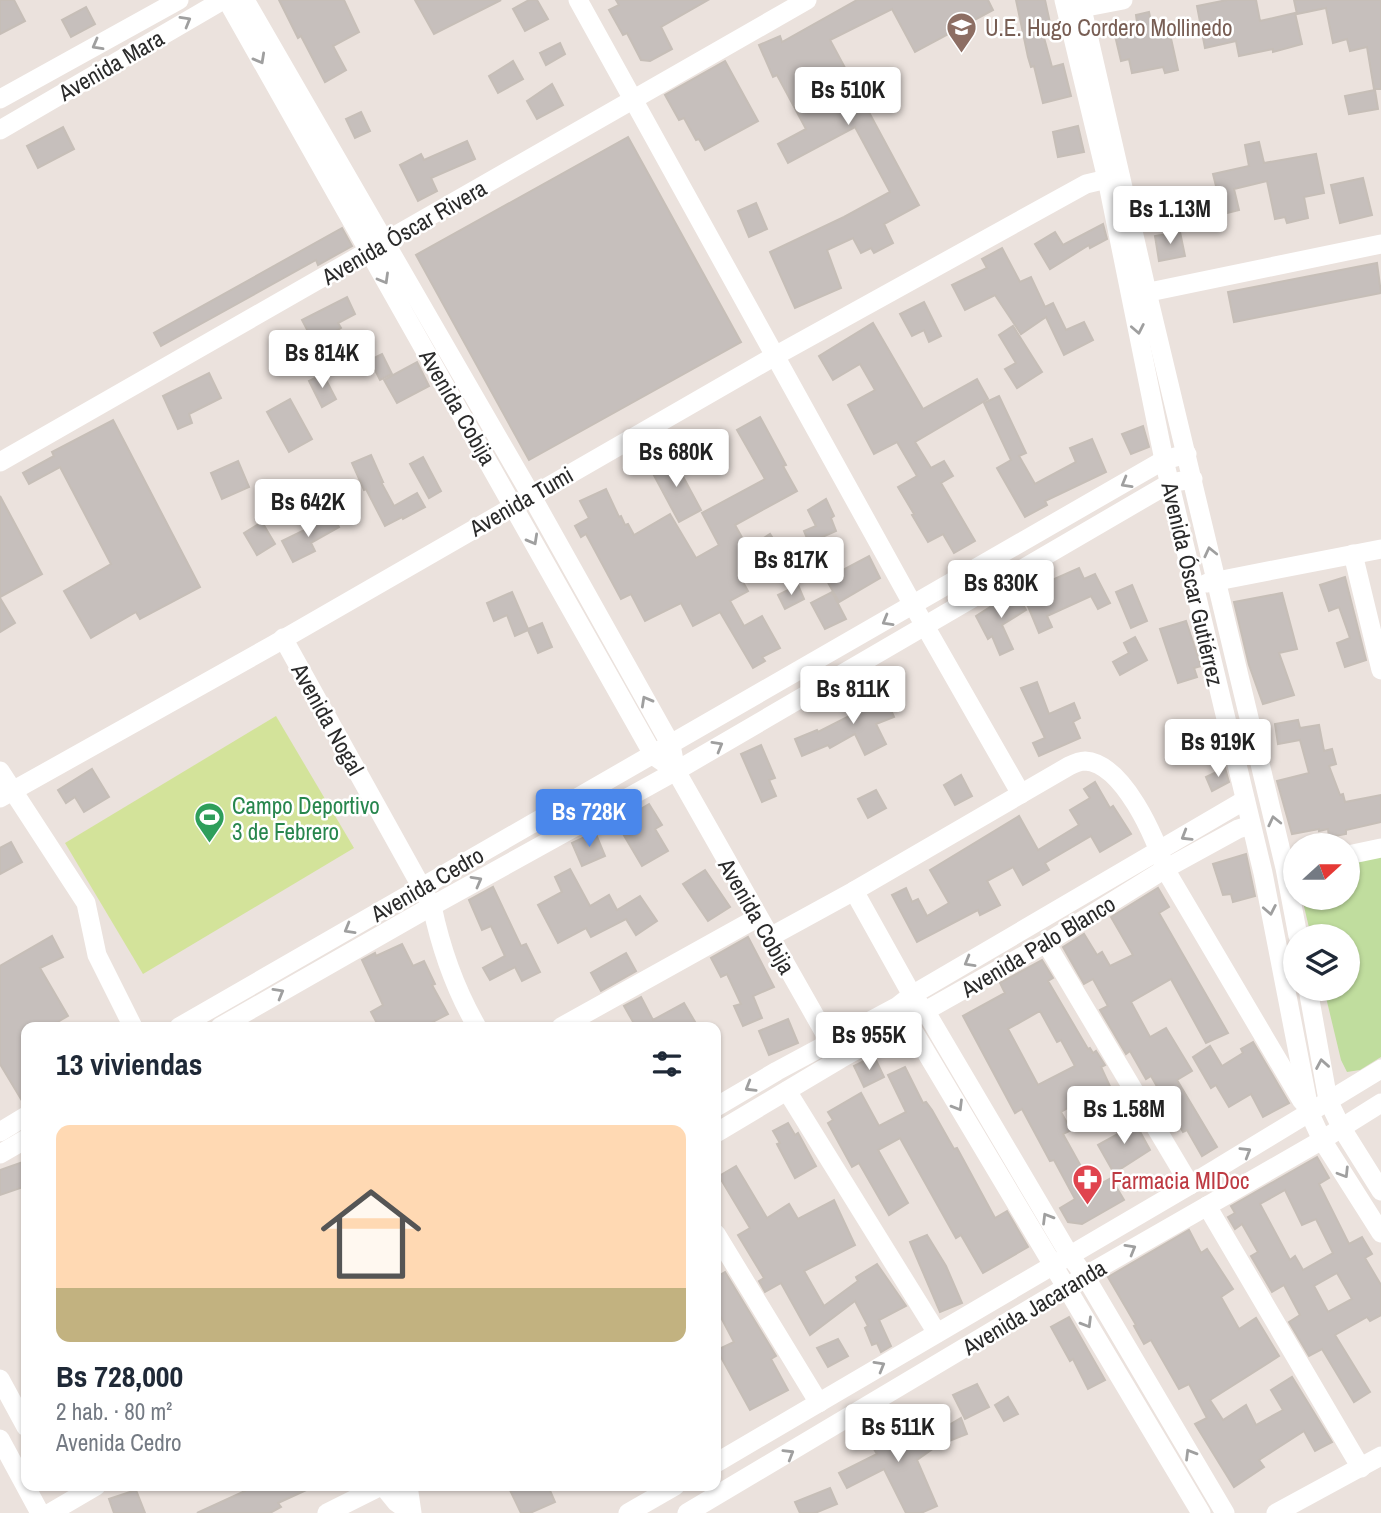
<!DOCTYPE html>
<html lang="es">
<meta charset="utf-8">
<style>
:root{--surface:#fff;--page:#f2f2f3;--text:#1f2937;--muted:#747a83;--line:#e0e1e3;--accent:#4a87eb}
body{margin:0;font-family:"Archivo Narrow",sans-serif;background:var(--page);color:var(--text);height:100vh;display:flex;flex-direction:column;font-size:26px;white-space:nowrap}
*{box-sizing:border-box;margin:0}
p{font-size:23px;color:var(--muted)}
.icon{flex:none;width:38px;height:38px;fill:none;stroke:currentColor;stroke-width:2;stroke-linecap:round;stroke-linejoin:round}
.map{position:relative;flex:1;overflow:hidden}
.sheet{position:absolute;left:21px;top:1022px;width:700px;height:469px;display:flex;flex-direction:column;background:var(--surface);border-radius:14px;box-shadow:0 2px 5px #0004}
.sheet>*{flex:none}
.needle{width:46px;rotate:69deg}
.tools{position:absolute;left:1283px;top:833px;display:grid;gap:14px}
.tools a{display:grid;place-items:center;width:77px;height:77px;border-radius:50%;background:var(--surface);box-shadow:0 2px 5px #0004;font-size:35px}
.price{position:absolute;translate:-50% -60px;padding:0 16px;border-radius:7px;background:#fff;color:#222;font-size:23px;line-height:46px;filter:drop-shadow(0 2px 4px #0008)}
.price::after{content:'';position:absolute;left:50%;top:42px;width:21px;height:16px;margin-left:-10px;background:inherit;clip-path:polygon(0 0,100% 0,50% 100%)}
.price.active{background:var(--accent);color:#fff}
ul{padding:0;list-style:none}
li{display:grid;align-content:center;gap:14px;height:371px;padding:0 35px}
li+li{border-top:2px solid var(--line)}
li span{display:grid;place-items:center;height:217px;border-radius:14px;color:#555}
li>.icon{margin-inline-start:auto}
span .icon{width:126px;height:126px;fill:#fffc;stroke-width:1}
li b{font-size:30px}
h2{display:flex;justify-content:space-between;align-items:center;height:84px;padding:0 35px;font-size:30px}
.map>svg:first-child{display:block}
.green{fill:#c0dd9e}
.pitch{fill:#d3e39a}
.building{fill:#c6bfbc;stroke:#c6beb7;stroke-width:2;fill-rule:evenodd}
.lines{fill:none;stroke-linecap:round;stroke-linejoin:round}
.minor{stroke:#fff;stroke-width:19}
.oneway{stroke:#9f9f9f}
.labels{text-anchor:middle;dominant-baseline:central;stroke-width:5;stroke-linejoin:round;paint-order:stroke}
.education-label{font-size:23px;fill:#785e54;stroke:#fff;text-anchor:start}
.street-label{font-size:23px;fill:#2a2a2a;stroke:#fff}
.leisure-label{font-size:23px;fill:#27864d;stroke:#fff;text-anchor:start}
.health-label{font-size:23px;fill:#be3a42;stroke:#fff;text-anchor:start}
</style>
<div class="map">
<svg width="1381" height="1513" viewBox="0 0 1381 1513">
<rect width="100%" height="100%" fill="#ebe2dd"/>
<path class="green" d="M1381 854V1057L1360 1070 1347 1072 1341 1060 1324 989H1348V936H1311L1302 898H1348V861Z"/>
<path class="pitch" d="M276 716 354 848 143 974 65 843Z"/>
<g class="building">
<path d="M0 0H14L25 21 0 34Z"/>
<path d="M279 0H344L359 32 333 46 346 70 325 82 301 36 298 38Z"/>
<path d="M415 0H501L434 34Z"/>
<path d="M529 0H537L548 19 525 31 513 9Z"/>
<path d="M616 0H708L661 27 672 49 650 61 641 60 627 33 623 35 609 10 619 5Z"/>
<path d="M857 0H988L993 10 915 52 892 9 830 40 919 205 884 224 893 243 874 253 871 248 861 253 853 238 827 250 841 288 795 308 770 252 844 217 890 192 855 127 788 163 778 144 806 129 777 75 773 77 759 45 780 36 782 42Z"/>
<path d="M1016 0H1045L1052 32 1043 34 1052 67 1063 64 1071 96 1043 103 1034 66 1031 67 1028 57Z"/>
<path d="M1227 0H1256L1260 21 1295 13 1302 44 1273 52V49L1239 56 1236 41 1205 48 1197 6Z"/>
<path d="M1294 0H1381V89H1374L1367 47 1350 51 1347 39 1333 43 1326 8 1297 14Z"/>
<path d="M86 7 95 24 71 37 62 20Z"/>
<path d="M1149 12 1154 37 1170 34 1178 70 1165 73 1163 67 1132 73 1129 59 1121 61 1113 27 1137 22 1136 15Z"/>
<path d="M560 43 565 54 546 65 540 53Z"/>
<path d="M513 61 523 79 498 93 489 76Z"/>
<path d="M725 61 758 121 705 150 699 139 696 140 684 118 679 120 665 95Z"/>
<path d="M552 84 563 105 537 119 527 101Z"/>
<path d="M1375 90 1378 109 1349 114 1345 96Z"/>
<path d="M361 112 370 131 355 138 346 119Z"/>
<path d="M1078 126 1084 152 1058 157 1053 132Z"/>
<path d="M63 127 74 149 38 168 27 146Z"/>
<path d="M628 137 741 342 529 460 416 255Z"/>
<path d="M467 141 475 159 431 178 437 191 418 201 400 165 421 154 424 160Z"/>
<path d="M1259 142 1264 163 1316 154 1324 193 1304 197 1308 218 1287 223 1285 217 1275 219 1267 181 1234 189 1239 210 1223 214 1213 174 1249 166 1245 145Z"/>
<path d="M1363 178 1372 215 1340 223 1331 185Z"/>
<path d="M756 203 767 229 749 237 738 211Z"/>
<path d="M1103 224 1107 239 1090 248 1089 245 1050 269 1035 244 1055 232 1063 245Z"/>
<path d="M342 228 352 246 318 265 316 260 161 346 154 333Z"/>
<path d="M1180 232 1185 256 1159 261 1155 236Z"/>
<path d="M1002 248 1020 282 1031 277 1045 307 1053 303 1066 330 1084 322 1093 340 1064 355 1046 317 1021 334 995 295 965 310 952 285 987 268 982 259Z"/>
<path d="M1377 263 1381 293 1234 322 1228 292Z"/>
<path d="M347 297 355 314 338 323 341 328 336 331 349 360 322 373 310 345 314 343 302 320Z"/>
<path d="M924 302 941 336 929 342 924 330 912 336 900 314Z"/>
<path d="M873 323 923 409 977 379 988 399 915 442 931 468 944 461 953 476 941 483 975 541 954 553 943 534 928 542 912 515 914 514 898 487 917 476 897 442 874 454 848 405 875 390 860 364 833 380 819 356Z"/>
<path d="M1013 326 1042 372 1017 388 1005 369 1016 363 999 335Z"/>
<path d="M382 354 392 374 380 380 370 360Z"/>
<path d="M417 362 429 386 397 403 384 380Z"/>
<path d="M209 373 221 398 189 414 192 423 178 429 163 396Z"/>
<path d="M323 374 336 399 322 407 309 381Z"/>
<path d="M999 396 1026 453 1019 456 1035 484 1076 462 1070 448 1092 439 1106 472 1045 501 1047 505 1025 517 997 468 1011 460 984 403Z"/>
<path d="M290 399 312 439 289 452 267 412Z"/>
<path d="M760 417 786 465 783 466 797 491 735 525 748 548 770 534 779 548 738 573 748 591 730 601 744 626 762 616 780 648 762 657 765 661 753 668 720 612 693 626 681 603 645 621 631 594 621 599 586 534 581 537 575 526 589 518 580 501 606 489 619 517 621 516 625 525 628 524 634 535 670 514 696 558 719 545 702 513 765 479 737 430Z"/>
<path d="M113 420 200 587 140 619 136 612 91 638 64 591 111 564 60 467 29 484 23 473 54 456 52 452Z"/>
<path d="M1143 426 1149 447 1131 454 1122 434Z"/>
<path d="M371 455 383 482H381L394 506 417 493 425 507 403 519 402 517 385 526 366 489 364 490 352 463Z"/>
<path d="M672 456 701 510 679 522 650 468Z"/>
<path d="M423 457 441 491 429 498 410 464Z"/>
<path d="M238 461 249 487 222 499 211 473Z"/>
<path d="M0 496 42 574 0 597Z"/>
<path d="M826 499 834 516 831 518 836 531 809 543 804 531 816 526 808 510Z"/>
<path d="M333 516 339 527 311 543 315 551 293 562 282 541Z"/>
<path d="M262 522 275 544 257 555 244 533Z"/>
<path d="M869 556 880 578 839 602 826 579Z"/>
<path d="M1079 568 1084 579 1095 574 1110 603 1098 609 1091 596 1047 616 1052 627 1039 633 1025 599 1046 590 1043 584Z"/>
<path d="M1345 577 1366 660 1345 667 1337 643 1350 638 1339 607 1329 611 1320 585Z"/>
<path d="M798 585 804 599 785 609 778 595Z"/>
<path d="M1132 585 1147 621 1131 628 1116 592Z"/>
<path d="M1015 591 1026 610 1002 625 1013 649 1000 655 992 636 988 639 976 616Z"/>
<path d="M512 592 528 629 542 623 552 647 538 653 528 630 515 636 507 615 494 621 487 603Z"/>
<path d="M832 592 846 619 825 629 811 603Z"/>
<path d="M1282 593 1297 649 1279 653 1294 695 1263 704 1249 665 1234 602Z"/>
<path d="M0 598 15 623 0 632Z"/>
<path d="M1186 621 1201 666 1194 668 1197 677 1178 683 1160 629Z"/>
<path d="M1135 637 1147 660 1120 675 1113 662 1129 653 1124 643Z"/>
<path d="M878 680 894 717 876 724 886 744 865 755 855 734 830 748 828 745 802 756 795 739 817 730 818 732 873 704 865 686Z"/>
<path d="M1037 682 1049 714 1074 703 1080 718 1073 722 1080 738 1039 756 1033 743 1045 738 1021 688Z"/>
<path d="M1298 720 1300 728 1319 725 1324 751 1332 749 1336 764 1329 766 1340 795 1343 794 1345 802 1381 795V822L1346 830V834L1329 837 1328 829 1319 831V829L1292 834 1277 781 1309 773 1300 740 1278 744 1275 724Z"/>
<path d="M761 745 775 778 769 780 776 796 762 802 741 754Z"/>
<path d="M1225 768 1229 782 1212 791 1206 777Z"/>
<path d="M92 769 109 797 84 812 75 797 66 803 58 790Z"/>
<path d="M961 775 972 796 955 805 944 785Z"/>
<path d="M1095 782 1110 808 1113 806 1131 834 1100 852 1091 836 1045 863 1049 870 1023 885 1013 867 987 881 1000 905 980 915 978 910 917 942 892 895 906 888 912 902 918 899 927 916 949 903 930 870 1019 816 1038 850 1079 825 1070 810 1090 798 1084 789Z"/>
<path d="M876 790 886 808 868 818 858 799Z"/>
<path d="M649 804 662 825 655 829 668 851 642 866 622 832 632 826 627 817Z"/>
<path d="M595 832 605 856 582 866 572 843Z"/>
<path d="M11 842 22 862 0 874V848Z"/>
<path d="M1246 854 1255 896 1233 902 1231 894 1223 895 1213 864Z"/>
<path d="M570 869 590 906 609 895 617 910 640 896 657 921 636 935 626 919 591 937 586 928 558 943 538 905 562 892 555 877Z"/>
<path d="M705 870 730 907 708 921 683 884Z"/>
<path d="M493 887 521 946 526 944 540 972 522 981 515 967 490 980 483 968 505 956 491 926 482 930 469 900Z"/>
<path d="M1158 888 1169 907 1159 913 1228 1033 1206 1043 1171 979 1131 1002 1150 1037 1166 1028 1192 1071 1177 1080 1217 1147 1202 1156 1187 1130 1183 1132 1151 1076 1146 1079 1130 1051 1126 1054 1100 1010 1108 1006 1093 979 1084 984 1063 947 1084 934 1097 955 1102 952 1110 966 1133 955 1111 917Z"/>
<path d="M52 936 63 957 40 968 68 1016 49 1027H26V1104H24L0 1064V966Z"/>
<path d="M748 937 774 987 753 996 762 1018 743 1026 734 1006 741 1004 727 974 721 977 711 958Z"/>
<path d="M402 944 413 966 424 961 435 984 432 985 448 1014 423 1027H379L371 1012 383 1005 362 960 375 953 376 956Z"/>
<path d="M626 953 636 971 601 991 591 973Z"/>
<path d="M1042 960 1053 978 1048 981 1088 1049 1090 1048 1093 1053 1096 1051 1105 1065 1101 1067 1114 1095 1088 1108 1083 1099 1061 1112 1071 1130 1063 1134 1093 1188 1111 1178 1124 1200 1082 1224 1068 1222 1060 1208 1075 1199 1054 1160 1050 1161 1022 1109 1015 1113 963 1016 1005 993 1000 983ZM1040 1011 1057 1042 1061 1040 1075 1066 1038 1085 1008 1029Z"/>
<path d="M641 997 653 1020 684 1003 698 1027H636L624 1006Z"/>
<path d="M788 1019 798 1043 769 1055 759 1031Z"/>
<path d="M1253 1042 1289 1103 1263 1117 1251 1094 1229 1107 1216 1085 1211 1088 1193 1057 1210 1046 1222 1066 1243 1053 1241 1049Z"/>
<path d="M874 1056 884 1077 864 1087 854 1066Z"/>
<path d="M905 1067 923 1103 926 1102 932 1110 954 1149 957 1148 995 1218 1007 1211 1028 1247 983 1273 961 1235 956 1238 900 1138 878 1150 908 1203 889 1215 859 1163 852 1167 828 1123 833 1120 828 1112 861 1093 879 1126 906 1112 888 1075Z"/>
<path d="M1132 1117 1150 1150 1114 1173 1098 1145 1118 1134 1115 1127Z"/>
<path d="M788 1123 795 1135 798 1133 816 1166 795 1178 777 1144 780 1143 773 1131Z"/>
<path d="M1317 1157 1329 1178 1319 1184 1349 1244 1362 1237 1372 1254 1365 1258 1381 1285V1315L1370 1321 1367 1317 1335 1335 1370 1392 1354 1402 1322 1349 1309 1356 1289 1322 1300 1315 1284 1285 1272 1292 1251 1256 1258 1252 1242 1224 1235 1229 1228 1217 1235 1213 1231 1206ZM1285 1190 1302 1225 1316 1219 1333 1253 1303 1270 1295 1256 1290 1260 1260 1204ZM1337 1273 1352 1299 1328 1312 1314 1286Z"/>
<path d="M26 1161V1186L0 1195V1170Z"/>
<path d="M736 1166 767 1218 789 1204 798 1219 834 1200 855 1245 804 1271 824 1306 858 1281 856 1277 877 1264 906 1306 879 1320 891 1346 881 1352 877 1343 872 1345 865 1328 868 1326 855 1301 810 1335 781 1283 765 1292 759 1281 764 1278 738 1235 750 1228 719 1176Z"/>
<path d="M1189 1230 1201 1253 1207 1249 1233 1289 1221 1297 1239 1329 1256 1318 1279 1356 1210 1400 1223 1420 1246 1405 1256 1425 1283 1410 1271 1390 1292 1377 1332 1442 1315 1451 1304 1431 1259 1460 1264 1467 1234 1487 1195 1424 1207 1418 1189 1384 1179 1389 1151 1340 1144 1344 1134 1326 1136 1325 1108 1277Z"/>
<path d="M927 1235 946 1266 962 1303 940 1312 910 1242Z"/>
<path d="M725 1272 776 1356 771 1359 788 1390 750 1410 717 1350 734 1342 716 1308V1277Z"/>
<path d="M1069 1317 1105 1380 1088 1389 1073 1359 1070 1361 1051 1327Z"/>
<path d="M838 1339 848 1356 828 1367 817 1348Z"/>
<path d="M977 1384 989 1407 965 1419 953 1395Z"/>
<path d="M1008 1397 1018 1414 1004 1421 995 1405Z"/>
<path d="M886 1417 900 1441 927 1423 941 1443 917 1460 937 1506 921 1513H906L884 1469 847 1488 839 1473 877 1454 863 1431Z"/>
<path d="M961 1418 967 1434 949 1441 942 1429Z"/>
<path d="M243 1486H315L278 1503 281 1507 270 1513H197L245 1491Z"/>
<path d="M508 1486H548L555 1502 530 1513H521Z"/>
<path d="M830 1488 837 1504 815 1513H800L795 1502Z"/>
<path d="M136 1490 145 1513H114L109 1499Z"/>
</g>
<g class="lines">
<g class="minor">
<path d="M227 0 654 756 676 771 671 745 531 495 245 0"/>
<path d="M578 0 913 605 1021 794"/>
<path d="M1064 0 1107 179 1164 460 1263 873 1310 1114 1322 1140 1381 1233"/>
<path d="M1080 0 1147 292 1285 868 1298 936"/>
<path d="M1071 10 1123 0"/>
<path d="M0 99 179 0"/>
<path d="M0 130 223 0"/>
<path d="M1135 295 1381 244"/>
<path d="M0 462 807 0"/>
<path d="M1353 554 1381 670"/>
<path d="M1207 583 1381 549"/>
<path d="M283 638 432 906C441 949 455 989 477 1027"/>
<path d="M0 771 86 903 97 955 133 1027"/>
<path d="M676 771 836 1053"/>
<path d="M0 798 273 645 775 356 1086 184 1120 176"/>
<path d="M1348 855 1381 848"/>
<path d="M854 891 912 995 926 1012 1070 1256 1085 1276 1225 1513"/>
<path d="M770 937 854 891 1069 766C1073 764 1080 761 1085 761 1123 763 1156 838 1165 869L1302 1101"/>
<path d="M1046 943 1190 1185"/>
<path d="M1308 989 1328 1100 1341 1127 1381 1191"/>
<path d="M902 1012 1201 1513"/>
<path d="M179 1027 1164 460 1187 454"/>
<path d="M220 1027 432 906 676 771 1170 483 1193 479"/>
<path d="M561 1027 757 918"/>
<path d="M787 1091 937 1333"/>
<path d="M716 1107 777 1071 898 1006 912 995 1245 800"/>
<path d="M0 1132 26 1116"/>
<path d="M716 1133 840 1059 1046 943 1165 869 1238 829 1251 825"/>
<path d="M0 1154 26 1139"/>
<path d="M1207 1206 1361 1468"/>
<path d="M716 1234 819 1403"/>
<path d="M0 1379 26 1427"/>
<path d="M0 1439 40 1513"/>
<path d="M716 1463 1190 1185 1381 1069"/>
<path d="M383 1486 396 1502 411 1513"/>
<path d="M408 1486 412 1513"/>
<path d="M50 1513 96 1486"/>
<path d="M327 1513 381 1486"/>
<path d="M628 1513 675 1486"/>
<path d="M687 1513 1085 1276 1322 1140 1381 1103"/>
<path d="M1276 1513 1381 1456"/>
</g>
</g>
<defs><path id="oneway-chevron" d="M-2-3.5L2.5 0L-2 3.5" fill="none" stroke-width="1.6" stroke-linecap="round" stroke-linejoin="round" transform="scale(1.75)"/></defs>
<g class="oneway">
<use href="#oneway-chevron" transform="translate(186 21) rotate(-30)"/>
<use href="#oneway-chevron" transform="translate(97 45) rotate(151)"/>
<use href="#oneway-chevron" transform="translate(260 59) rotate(61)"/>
<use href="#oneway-chevron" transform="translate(384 279) rotate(60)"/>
<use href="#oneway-chevron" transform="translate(1138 329) rotate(79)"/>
<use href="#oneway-chevron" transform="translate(1126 483) rotate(150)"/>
<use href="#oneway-chevron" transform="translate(533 540) rotate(61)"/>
<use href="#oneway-chevron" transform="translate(1210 552) rotate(-103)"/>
<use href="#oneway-chevron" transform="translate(887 621) rotate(150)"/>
<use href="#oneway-chevron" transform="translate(646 701) rotate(-119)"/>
<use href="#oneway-chevron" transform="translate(718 746) rotate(-30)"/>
<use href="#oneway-chevron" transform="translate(1274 821) rotate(-103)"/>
<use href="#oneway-chevron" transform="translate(1186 836) rotate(149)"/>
<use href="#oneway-chevron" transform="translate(477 881) rotate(-29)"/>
<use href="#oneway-chevron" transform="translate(1270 910) rotate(79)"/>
<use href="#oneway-chevron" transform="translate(349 929) rotate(150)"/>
<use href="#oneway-chevron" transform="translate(969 962) rotate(150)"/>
<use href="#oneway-chevron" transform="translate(279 993) rotate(-30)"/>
<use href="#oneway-chevron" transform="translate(1322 1064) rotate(-100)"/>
<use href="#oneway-chevron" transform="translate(750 1087) rotate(149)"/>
<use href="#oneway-chevron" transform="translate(958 1106) rotate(59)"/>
<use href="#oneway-chevron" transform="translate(1246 1152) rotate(-31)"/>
<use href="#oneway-chevron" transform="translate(1344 1173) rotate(58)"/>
<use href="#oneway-chevron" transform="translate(1047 1218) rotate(-121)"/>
<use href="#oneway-chevron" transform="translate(1131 1249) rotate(-30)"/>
<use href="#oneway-chevron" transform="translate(1087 1323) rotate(59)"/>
<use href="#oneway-chevron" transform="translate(880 1366) rotate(-30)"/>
<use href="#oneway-chevron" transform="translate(789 1454) rotate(-31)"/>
<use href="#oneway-chevron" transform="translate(1190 1454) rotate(-121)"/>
</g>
<defs>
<symbol id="school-pin" viewBox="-11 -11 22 30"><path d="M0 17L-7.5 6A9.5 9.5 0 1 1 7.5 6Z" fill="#8d6e63" stroke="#fff"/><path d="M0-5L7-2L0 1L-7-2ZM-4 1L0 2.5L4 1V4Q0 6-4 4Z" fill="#fff"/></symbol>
<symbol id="stadium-pin" viewBox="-11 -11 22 30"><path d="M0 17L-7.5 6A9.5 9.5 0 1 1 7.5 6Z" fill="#2e9e5b" stroke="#fff"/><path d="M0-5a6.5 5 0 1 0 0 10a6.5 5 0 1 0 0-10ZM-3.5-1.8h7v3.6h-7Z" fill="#fff"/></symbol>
<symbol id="pharmacy-pin" viewBox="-11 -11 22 30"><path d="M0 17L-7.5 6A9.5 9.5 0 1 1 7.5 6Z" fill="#e0444e" stroke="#fff"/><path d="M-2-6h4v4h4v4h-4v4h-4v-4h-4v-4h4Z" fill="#fff"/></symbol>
</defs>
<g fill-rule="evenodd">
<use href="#school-pin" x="944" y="10" width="35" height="47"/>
<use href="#stadium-pin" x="192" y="800" width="35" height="47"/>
<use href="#pharmacy-pin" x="1070" y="1162" width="35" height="47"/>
</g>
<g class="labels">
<g class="education-label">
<text x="985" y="27">U.E. Hugo Cordero Mollinedo</text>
</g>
<g class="street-label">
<text transform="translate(111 65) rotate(-30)">Avenida Mara</text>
<text transform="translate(404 232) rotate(-30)">Avenida Óscar Rivera</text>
<text transform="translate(458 407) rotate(60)">Avenida Cobija</text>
<text transform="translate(521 501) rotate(-30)">Avenida Tumi</text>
<text transform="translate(1193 584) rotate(77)">Avenida Óscar Gutiérrez</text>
<text transform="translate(328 719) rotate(61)">Avenida Nogal</text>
<text transform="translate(427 884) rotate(-30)">Avenida Cedro</text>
<text transform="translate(757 916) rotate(60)">Avenida Cobija</text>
<text transform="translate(1038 946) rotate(-31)">Avenida Palo Blanco</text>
<text transform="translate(1034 1307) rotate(-31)">Avenida Jacaranda</text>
</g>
<g class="leisure-label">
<text x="232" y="805">Campo Deportivo<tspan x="232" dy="26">3 de Febrero</tspan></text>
</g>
<g class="health-label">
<text x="1111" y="1180">Farmacia MIDoc</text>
</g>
</g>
</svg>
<div class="tools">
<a><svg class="needle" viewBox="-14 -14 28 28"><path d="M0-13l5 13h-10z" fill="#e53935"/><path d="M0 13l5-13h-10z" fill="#747a83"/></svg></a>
<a><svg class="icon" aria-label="layers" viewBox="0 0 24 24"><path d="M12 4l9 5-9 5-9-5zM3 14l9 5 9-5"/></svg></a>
</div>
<b class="price" style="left:848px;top:127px">Bs 510K</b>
<b class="price" style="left:1170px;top:246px">Bs 1.13M</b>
<b class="price" style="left:322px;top:390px">Bs 814K</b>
<b class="price" style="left:676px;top:489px">Bs 680K</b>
<b class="price" style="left:308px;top:539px">Bs 642K</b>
<b class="price" style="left:791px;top:597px">Bs 817K</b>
<b class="price" style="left:1001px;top:620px">Bs 830K</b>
<b class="price" style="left:853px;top:726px">Bs 811K</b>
<b class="price" style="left:1218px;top:779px">Bs 919K</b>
<b class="price active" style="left:589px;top:849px">Bs 728K</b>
<b class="price" style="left:869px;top:1072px">Bs 955K</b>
<b class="price" style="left:1124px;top:1146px">Bs 1.58M</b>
<b class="price" style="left:898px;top:1464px">Bs 511K</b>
<section class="sheet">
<h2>13 viviendas<svg class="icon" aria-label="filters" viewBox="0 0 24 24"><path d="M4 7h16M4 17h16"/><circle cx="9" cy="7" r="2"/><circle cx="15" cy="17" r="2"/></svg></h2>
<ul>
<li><span style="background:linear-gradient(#ffd9b3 75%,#c2b280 0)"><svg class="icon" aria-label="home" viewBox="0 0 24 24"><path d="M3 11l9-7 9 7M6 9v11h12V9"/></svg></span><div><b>Bs 728,000</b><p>2 hab. · 80 m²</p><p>Avenida Cedro</p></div></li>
</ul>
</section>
</div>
